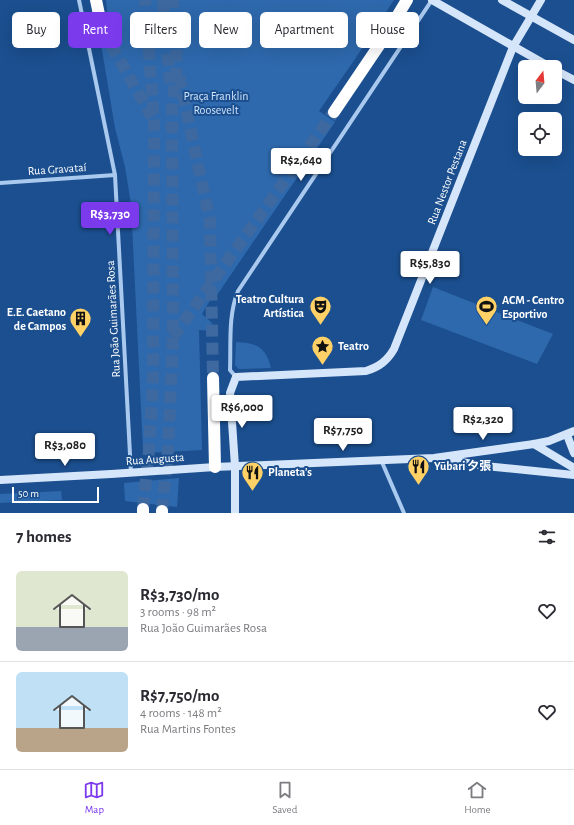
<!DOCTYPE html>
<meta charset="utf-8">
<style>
:root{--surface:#fff;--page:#f7f7f7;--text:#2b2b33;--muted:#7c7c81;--line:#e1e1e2;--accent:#7c3aed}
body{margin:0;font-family:"Alegreya Sans","Noto Sans SC",sans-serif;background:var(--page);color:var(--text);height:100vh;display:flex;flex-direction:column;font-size:15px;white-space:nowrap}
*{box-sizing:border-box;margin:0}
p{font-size:13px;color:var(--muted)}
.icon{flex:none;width:22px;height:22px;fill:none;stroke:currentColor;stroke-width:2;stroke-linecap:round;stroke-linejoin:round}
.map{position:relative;height:513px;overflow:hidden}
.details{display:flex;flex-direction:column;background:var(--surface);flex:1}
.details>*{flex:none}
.banner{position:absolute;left:12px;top:12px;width:550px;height:36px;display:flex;gap:8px}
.needle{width:26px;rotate:16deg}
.buttons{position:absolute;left:518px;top:60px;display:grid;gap:8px}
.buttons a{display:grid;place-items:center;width:44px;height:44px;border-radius:6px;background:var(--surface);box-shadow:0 4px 16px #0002;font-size:20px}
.scale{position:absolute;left:12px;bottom:10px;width:87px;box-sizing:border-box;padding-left:4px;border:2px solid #fff;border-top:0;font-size:11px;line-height:14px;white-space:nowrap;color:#fff;-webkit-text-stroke:3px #1b4f8f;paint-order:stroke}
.price{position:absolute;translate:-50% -34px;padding:0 9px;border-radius:4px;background:#fff;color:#222;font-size:13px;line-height:26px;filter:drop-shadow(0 1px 2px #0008)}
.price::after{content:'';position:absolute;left:50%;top:24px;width:12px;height:9px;margin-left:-6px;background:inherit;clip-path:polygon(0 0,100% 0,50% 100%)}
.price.active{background:var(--accent);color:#fff}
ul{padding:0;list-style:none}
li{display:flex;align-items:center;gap:12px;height:100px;padding:0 16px}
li+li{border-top:1px solid var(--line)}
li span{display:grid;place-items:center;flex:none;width:112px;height:80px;border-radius:6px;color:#555}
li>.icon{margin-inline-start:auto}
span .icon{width:48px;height:48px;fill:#fffc;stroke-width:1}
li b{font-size:17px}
h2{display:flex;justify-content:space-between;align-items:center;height:48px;padding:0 16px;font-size:17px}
.chip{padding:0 14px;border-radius:6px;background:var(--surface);box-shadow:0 4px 16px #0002;font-size:14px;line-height:36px}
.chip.active{background:var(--accent);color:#fff}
.menu{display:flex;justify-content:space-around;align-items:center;height:56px;border-top:1px solid var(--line);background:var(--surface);font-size:11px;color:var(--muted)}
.menu a{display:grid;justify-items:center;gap:2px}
.menu .active{color:var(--accent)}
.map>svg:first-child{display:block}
.green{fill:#2e69ad}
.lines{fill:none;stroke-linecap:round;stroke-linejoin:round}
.highway-tunnel{stroke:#3d69a0;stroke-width:12;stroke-dasharray:12 6;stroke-linecap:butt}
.street{stroke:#a9c9ee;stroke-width:4}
.secondary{stroke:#d6e6fa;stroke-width:8}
.highway{stroke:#fff;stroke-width:12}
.labels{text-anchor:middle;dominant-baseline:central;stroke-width:4;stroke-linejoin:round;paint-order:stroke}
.park-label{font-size:12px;fill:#cfe3fa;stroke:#1b4f8f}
.street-label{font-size:12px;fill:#fff;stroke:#1b4f8f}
.poi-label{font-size:12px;font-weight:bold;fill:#fff;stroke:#1b4f8f;text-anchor:start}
</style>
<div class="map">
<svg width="574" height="513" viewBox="0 0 574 513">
<rect width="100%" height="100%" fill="#1b4f8f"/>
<g class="green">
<path d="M106 0H394L355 59 319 111 335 122 215 298 212 297 202 314 211 322 215 331 199 330 202 450 147 453 143 449 131 204 125 167 115 128 99 32 109 31Z"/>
<path d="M433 287 553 334 537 364 421 320Z"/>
<path d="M236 342C257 343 266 347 271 368L239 369 235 365Z"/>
<path d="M179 478 177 507 125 501 124 483Z"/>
<path d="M61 491 62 500 0 503V494Z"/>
</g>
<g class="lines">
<g class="highway-tunnel">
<path d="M163 0 170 83"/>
<path d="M102 29 152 117"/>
<path d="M179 76 210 221 213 378"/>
<path d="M173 337 334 112"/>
<path d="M143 509 149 450 153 383 154 120 145 0"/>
<path d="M162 511 168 450 173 337 172 108 177 66 173 0"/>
</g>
<g class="street">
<path d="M79 0 115 175 131 473"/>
<path d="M0 183 115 175"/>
<path d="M236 377 230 370C231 344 228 315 238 291L432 0"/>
<path d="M381 460 404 513"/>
</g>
<g class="secondary">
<path d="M432 0 550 67"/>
<path d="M502 0 574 40"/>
<path d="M555 70 574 80"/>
<path d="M567 435 574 453"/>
<path d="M534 444 574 468"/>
<path d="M443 459 485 466 574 475"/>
<path d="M0 480 111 474 215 467 434 458 534 444 549 441 574 431"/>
<path d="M235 513V466L230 393 236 377 366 371C379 367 387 361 394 349L513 47 541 0"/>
</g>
<g class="highway">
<path d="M96 0 102 29"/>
<path d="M334 112 384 38 407 0"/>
<path d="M213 378 215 467"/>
<path d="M143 513V509"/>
<path d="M162 513V511"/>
</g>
</g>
<defs>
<symbol id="theatre-pin" viewBox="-11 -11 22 30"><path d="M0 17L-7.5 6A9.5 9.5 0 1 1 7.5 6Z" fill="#ffd166" stroke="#1b4f8f"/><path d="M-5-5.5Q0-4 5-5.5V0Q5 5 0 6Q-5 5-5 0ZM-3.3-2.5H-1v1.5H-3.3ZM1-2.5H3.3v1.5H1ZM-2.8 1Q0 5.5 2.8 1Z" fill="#111"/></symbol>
<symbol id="stadium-pin" viewBox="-11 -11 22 30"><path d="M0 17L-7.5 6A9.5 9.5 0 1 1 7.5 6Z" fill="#ffd166" stroke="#1b4f8f"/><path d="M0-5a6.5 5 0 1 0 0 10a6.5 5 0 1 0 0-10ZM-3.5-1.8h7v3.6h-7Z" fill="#111"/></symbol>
<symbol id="building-pin" viewBox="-11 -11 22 30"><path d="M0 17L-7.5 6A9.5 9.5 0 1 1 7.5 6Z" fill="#ffd166" stroke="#1b4f8f"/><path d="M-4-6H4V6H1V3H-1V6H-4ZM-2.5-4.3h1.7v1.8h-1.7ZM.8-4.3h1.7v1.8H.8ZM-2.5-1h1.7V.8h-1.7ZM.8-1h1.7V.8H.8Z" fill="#111"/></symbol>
<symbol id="sight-pin" viewBox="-11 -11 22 30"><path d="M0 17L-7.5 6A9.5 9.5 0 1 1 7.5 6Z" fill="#ffd166" stroke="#1b4f8f"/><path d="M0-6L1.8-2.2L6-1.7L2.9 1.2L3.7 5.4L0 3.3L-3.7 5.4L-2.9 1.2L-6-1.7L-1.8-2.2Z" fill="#111"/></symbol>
<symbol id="restaurant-pin" viewBox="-11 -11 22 30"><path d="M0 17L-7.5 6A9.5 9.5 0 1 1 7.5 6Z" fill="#ffd166" stroke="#1b4f8f"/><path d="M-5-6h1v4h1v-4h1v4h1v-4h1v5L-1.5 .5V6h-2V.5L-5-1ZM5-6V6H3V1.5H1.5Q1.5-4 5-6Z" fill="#111"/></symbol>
</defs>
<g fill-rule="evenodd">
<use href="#theatre-pin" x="308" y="294" width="25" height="34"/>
<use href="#stadium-pin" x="474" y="294" width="25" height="34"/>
<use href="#building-pin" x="68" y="306" width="25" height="34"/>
<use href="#sight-pin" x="310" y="334" width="25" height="34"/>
<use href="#restaurant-pin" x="406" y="454" width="25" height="34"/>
<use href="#restaurant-pin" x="240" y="460" width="25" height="34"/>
</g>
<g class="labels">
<g class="park-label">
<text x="216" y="96">Praça Franklin<tspan x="216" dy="14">Roosevelt</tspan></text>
</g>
<g class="street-label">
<text transform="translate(57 169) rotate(-4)">Rua Gravataí</text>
<text transform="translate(447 182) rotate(-69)">Rua Nestor Pestana</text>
<text transform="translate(113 319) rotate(-93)">Rua João Guimarães Rosa</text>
<text transform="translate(155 459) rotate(-4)">Rua Augusta</text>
</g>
<g class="poi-label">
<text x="304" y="299" text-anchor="end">Teatro Cultura<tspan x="304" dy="14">Artística</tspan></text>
<text x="502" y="300">ACM - Centro<tspan x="502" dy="14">Esportivo</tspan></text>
<text x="66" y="312" text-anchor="end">E.E. Caetano<tspan x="66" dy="14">de Campos</tspan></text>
<text x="338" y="346">Teatro</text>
<text x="434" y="466">Yūbari 夕張</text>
<text x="268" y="472">Planeta's</text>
</g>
</g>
</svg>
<div class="buttons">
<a><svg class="needle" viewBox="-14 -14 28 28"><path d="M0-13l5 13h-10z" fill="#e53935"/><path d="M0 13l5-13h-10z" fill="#7c7c81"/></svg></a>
<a><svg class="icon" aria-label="locate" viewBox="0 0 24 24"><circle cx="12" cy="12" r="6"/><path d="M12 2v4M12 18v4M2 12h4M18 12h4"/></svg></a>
</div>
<div class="scale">50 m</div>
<b class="price" style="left:301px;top:182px">R$2,640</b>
<b class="price active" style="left:110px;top:236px">R$3,730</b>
<b class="price" style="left:430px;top:285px">R$5,830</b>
<b class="price" style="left:242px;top:429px">R$6,000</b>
<b class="price" style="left:483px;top:441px">R$2,320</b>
<b class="price" style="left:343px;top:452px">R$7,750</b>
<b class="price" style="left:65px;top:467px">R$3,080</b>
<div class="banner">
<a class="chip">Buy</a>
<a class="chip active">Rent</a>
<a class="chip">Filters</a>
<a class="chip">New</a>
<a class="chip">Apartment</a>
<a class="chip">House</a>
</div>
</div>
<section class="details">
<h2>7 homes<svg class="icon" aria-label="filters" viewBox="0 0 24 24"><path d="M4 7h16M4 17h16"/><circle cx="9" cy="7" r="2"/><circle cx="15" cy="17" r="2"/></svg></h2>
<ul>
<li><span style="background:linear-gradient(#dfe7d0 70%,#9aa5b1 0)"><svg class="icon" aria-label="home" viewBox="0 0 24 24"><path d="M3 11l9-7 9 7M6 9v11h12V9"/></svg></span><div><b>R$3,730/mo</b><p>3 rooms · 98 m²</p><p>Rua João Guimarães Rosa</p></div><svg class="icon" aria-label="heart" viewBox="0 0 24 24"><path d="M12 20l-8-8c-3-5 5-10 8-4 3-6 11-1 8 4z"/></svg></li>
<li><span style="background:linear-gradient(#bfe0f5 70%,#b9a48a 0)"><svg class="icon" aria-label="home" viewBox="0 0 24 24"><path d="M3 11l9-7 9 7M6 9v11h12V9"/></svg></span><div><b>R$7,750/mo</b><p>4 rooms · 148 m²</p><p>Rua Martins Fontes</p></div><svg class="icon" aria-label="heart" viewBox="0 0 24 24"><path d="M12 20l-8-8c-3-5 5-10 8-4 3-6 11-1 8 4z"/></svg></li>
</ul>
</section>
<nav class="menu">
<a class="active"><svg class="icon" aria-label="map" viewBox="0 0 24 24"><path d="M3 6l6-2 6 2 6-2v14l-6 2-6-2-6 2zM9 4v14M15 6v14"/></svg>Map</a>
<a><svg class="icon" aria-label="saved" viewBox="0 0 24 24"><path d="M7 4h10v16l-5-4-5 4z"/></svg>Saved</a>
<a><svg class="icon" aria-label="home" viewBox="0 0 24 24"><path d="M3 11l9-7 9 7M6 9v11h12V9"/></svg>Home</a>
</nav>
